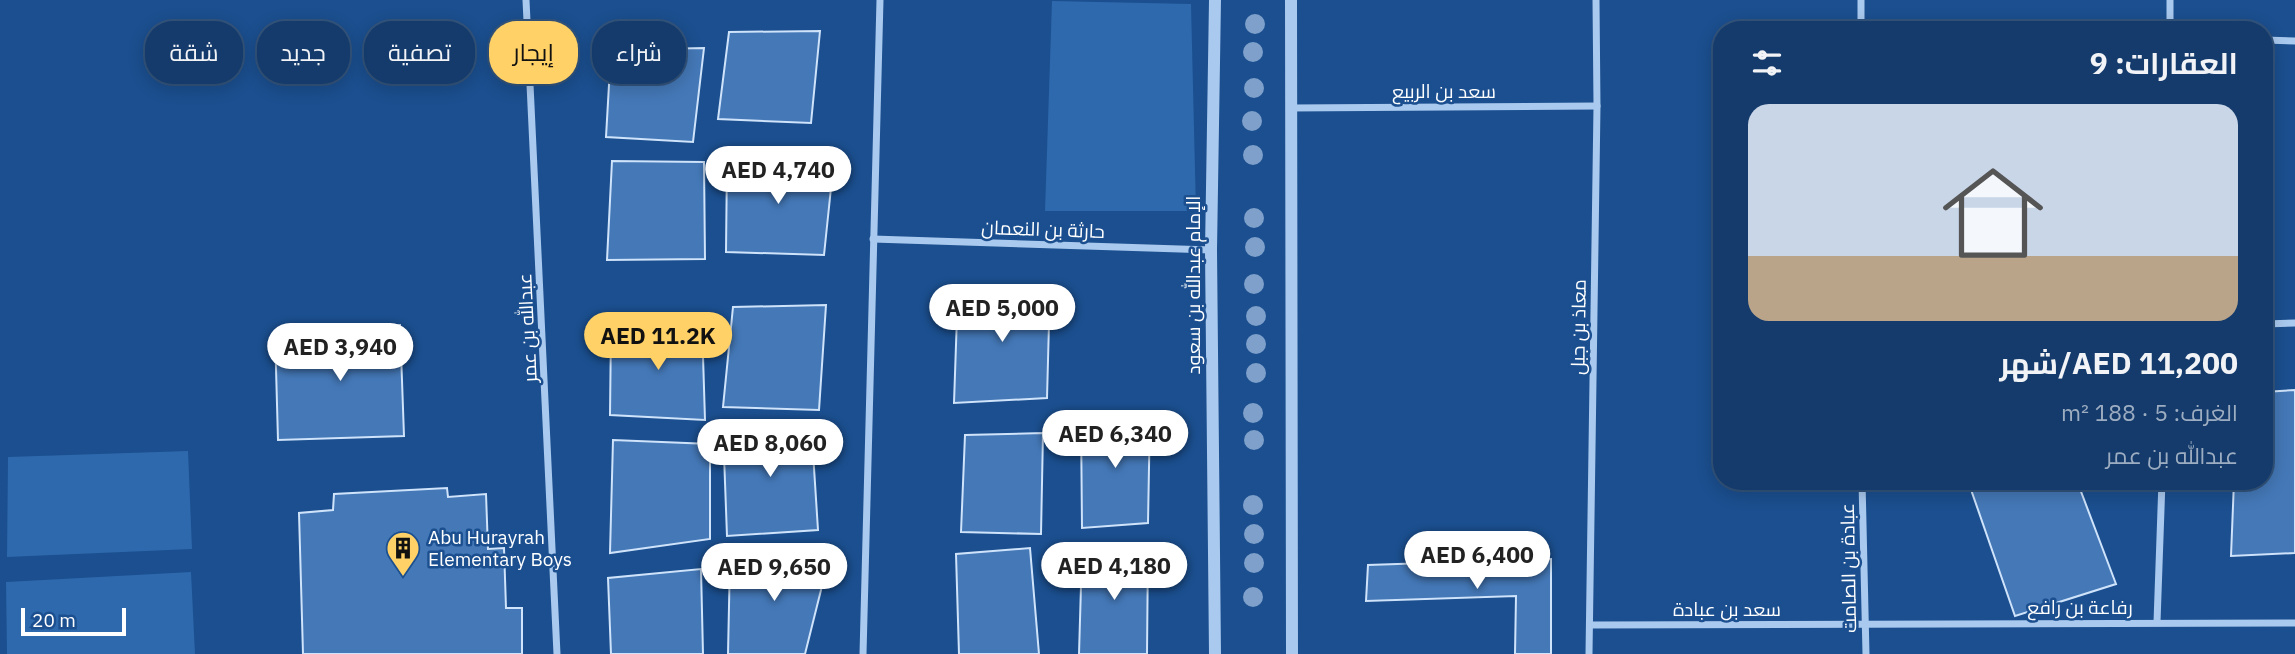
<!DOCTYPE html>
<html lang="ar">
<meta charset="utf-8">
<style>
:root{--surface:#143b6b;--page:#214673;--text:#f1f3f6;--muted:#9dadc1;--line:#33557e;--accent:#ffd166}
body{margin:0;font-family:"IBM Plex Sans",Cairo,sans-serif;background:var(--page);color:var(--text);direction:rtl;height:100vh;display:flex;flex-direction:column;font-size:26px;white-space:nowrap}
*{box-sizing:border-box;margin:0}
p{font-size:23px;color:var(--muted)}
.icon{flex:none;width:38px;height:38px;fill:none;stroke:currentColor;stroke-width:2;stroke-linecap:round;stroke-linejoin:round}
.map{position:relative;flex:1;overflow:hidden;direction:ltr}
.details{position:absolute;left:1713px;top:21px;width:560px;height:469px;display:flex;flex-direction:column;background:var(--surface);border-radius:28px;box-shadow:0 4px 18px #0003,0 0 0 2px var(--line);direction:rtl}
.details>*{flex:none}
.top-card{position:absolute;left:21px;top:21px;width:665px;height:63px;direction:rtl;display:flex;gap:14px}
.scale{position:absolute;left:21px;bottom:18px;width:105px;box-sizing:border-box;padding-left:7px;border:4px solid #fff;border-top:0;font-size:19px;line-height:24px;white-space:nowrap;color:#fff;-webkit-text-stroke:5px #1b4f8f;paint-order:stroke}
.price{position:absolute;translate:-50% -60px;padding:0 16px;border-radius:24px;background:#fff;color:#222;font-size:23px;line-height:46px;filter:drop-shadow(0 2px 4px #0008)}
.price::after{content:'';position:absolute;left:50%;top:42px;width:21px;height:16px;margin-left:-10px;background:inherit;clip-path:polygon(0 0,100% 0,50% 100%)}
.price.selected{background:var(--accent);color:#111}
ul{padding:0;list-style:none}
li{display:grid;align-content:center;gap:14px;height:371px;padding:0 35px}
li span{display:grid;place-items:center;height:217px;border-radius:21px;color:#555}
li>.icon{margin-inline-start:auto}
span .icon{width:126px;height:126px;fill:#fffc;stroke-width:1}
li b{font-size:30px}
h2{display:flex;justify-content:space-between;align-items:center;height:84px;padding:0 35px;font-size:30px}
.chip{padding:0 24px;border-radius:28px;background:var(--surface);box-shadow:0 4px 18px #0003,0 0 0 2px var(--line);font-size:24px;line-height:63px}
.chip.selected{background:var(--accent);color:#111}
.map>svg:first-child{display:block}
.green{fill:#2e69ad}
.building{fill:#4478b7;stroke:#cfe3fa;stroke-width:2}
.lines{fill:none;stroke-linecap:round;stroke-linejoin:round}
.minor{stroke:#a9c9ee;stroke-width:7}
.tertiary{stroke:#a9c9ee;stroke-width:12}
.tree{fill:#7ea0ca}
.labels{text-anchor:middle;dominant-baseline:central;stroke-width:5;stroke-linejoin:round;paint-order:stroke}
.street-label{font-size:19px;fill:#fff;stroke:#1b4f8f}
.poi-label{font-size:19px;fill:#fff;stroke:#1b4f8f;text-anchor:start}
</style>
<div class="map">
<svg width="2295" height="654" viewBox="0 0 2295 654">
<rect width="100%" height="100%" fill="#1b4f8f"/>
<g class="green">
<path d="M1052 1 1191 4 1196 211H1045Z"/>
<path d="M188 451 192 549 7 557 8 457Z"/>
<path d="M191 572 195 654H7L6 582Z"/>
</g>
<g class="building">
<path d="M820 31 811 123 718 119 729 32Z"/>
<path d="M704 48 693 142 606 137 611 50Z"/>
<path d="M727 159H834L824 255 726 252Z"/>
<path d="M612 161 704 162 705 259 607 260Z"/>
<path d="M1050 286 1047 398 954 403 958 287Z"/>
<path d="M826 305 819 410 723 407 733 307Z"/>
<path d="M702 324 705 420 610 415 611 329Z"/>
<path d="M400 325 404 436 278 440 275 332Z"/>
<path d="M2295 390V553L2231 556 2234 481H2264V392Z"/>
<path d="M1150 412 1148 523 1082 528 1081 419Z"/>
<path d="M811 421 818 530 727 536 723 428Z"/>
<path d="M1043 433 1041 534 961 532 965 435Z"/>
<path d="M613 440 710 444V539L610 553Z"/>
<path d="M1968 481H2077L2116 584 2015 616Z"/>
<path d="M447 488 448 497 486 494 488 549 504 548 506 608H522V654H303L299 513 333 510 334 494Z"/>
<path d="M1148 545 1147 654H1079L1082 552Z"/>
<path d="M1030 548 1039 654H959L956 554Z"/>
<path d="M830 554 805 654H728L730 559Z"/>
<path d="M1551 559V654H1515L1516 596 1366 601 1368 565Z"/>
<path d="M701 569 703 654H611L608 578Z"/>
</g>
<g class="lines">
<g class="minor">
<path d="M526 0 557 654"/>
<path d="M1861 30V0"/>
<path d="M2170 30V0"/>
<path d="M2264 40 2295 41"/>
<path d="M1291 108 1597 106"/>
<path d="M873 239 1211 250"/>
<path d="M2264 324 2295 323"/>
<path d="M1862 481 1866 654"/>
<path d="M2157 622 2162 481"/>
<path d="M1590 625 2295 623"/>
<path d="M863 654 880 0"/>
<path d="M1589 654 1597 106 1596 0"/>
</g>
<g class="tertiary">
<path d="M1215 0 1211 250 1215 654"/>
<path d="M1291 0 1292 654"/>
</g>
</g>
<g class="tree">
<circle cx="1255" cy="24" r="10"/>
<circle cx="1253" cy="52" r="10"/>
<circle cx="1254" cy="88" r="10"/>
<circle cx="1252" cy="121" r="10"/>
<circle cx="1253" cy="155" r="10"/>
<circle cx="1254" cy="218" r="10"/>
<circle cx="1255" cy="247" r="10"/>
<circle cx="1254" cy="284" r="10"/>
<circle cx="1256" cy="316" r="10"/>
<circle cx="1256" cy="344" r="10"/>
<circle cx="1256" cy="373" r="10"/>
<circle cx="1253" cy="413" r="10"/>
<circle cx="1254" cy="440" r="10"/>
<circle cx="1253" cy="505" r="10"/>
<circle cx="1254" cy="534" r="10"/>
<circle cx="1254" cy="563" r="10"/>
<circle cx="1253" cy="597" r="10"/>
</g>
<defs>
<symbol id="building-pin" viewBox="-11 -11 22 30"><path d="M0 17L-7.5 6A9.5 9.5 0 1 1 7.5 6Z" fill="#ffd166" stroke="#1b4f8f"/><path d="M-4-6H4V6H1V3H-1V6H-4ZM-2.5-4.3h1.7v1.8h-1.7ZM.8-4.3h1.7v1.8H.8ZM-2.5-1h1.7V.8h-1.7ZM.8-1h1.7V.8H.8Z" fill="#111"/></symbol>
</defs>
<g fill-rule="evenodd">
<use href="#building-pin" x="384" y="529" width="38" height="52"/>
</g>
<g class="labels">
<g class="street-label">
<text x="1444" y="91">سعد بن الربيع</text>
<text transform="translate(1043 229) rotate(2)">حارثة بن النعمان</text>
<text transform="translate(1193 285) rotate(-90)">الإمام عبدالله بن سعود</text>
<text transform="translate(1578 327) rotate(-89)">معاذ بن جبل</text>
<text transform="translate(527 328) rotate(-93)">عبدالله بن عمر</text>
<text transform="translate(1848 568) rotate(-91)">عبادة بن الصامت</text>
<text x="2080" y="607">رفاعة بن رافع</text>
<text x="1727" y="609">سعد بن عبادة</text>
</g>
<g class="poi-label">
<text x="428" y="537">Abu Hurayrah<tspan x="428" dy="22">Elementary Boys</tspan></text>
</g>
</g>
</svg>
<div class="scale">20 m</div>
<b class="price" style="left:778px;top:206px">AED 4,740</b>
<b class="price" style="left:1002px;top:344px">AED 5,000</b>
<b class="price selected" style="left:658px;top:372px">AED 11.2K</b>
<b class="price" style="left:340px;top:383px">AED 3,940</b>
<b class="price" style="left:1115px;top:470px">AED 6,340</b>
<b class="price" style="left:770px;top:479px">AED 8,060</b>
<b class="price" style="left:1477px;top:591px">AED 6,400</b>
<b class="price" style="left:1114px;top:602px">AED 4,180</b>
<b class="price" style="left:774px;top:603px">AED 9,650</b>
<div class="top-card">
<a class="chip">شراء</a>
<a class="chip selected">إيجار</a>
<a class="chip">تصفية</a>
<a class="chip">جديد</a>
<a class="chip">شقة</a>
</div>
<section class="details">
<h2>العقارات: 9<svg class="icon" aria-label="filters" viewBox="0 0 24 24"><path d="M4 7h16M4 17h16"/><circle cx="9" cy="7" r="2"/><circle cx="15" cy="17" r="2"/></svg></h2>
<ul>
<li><span style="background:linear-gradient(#c9d6e8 70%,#b9a48a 0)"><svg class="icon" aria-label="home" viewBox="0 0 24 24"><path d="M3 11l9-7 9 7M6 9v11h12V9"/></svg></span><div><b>AED 11,200/شهر</b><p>الغرف: 5 · 188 m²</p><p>عبدالله بن عمر</p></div></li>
</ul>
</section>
</div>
